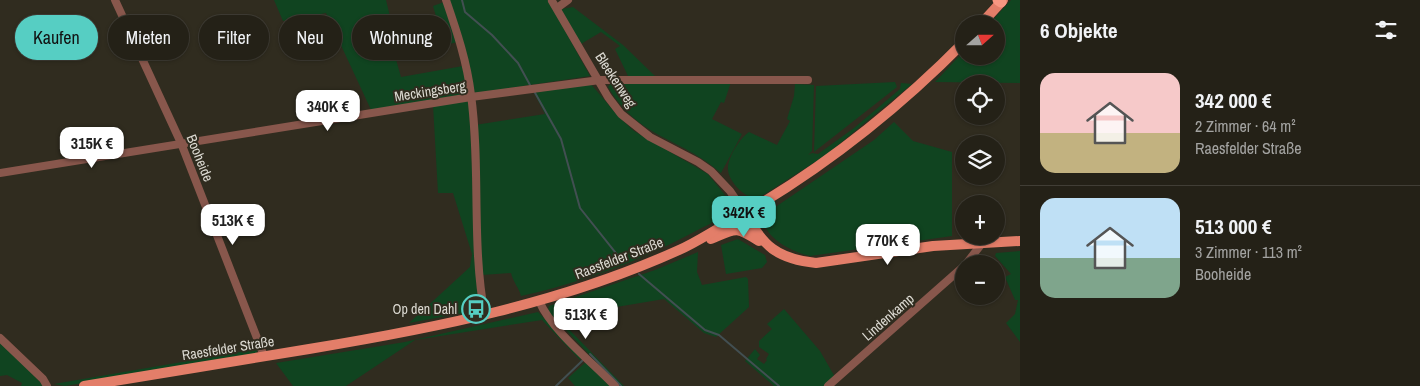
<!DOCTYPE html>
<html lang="de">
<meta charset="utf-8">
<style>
:root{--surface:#242117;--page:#2c2920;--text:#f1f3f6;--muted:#a3a3a1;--line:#413e36;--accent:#56cec3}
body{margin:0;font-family:"Archivo Narrow",sans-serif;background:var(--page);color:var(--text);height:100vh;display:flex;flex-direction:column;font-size:19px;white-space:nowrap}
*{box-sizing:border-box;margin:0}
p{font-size:16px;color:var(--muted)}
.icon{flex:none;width:28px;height:28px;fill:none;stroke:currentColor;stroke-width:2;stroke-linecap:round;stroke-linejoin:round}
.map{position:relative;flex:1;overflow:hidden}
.panel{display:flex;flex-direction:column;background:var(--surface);width:400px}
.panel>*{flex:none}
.top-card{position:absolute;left:15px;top:15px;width:475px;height:45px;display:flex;gap:10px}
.needle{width:32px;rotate:69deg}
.fabs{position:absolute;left:955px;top:15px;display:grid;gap:10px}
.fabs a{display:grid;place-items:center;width:50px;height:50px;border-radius:50%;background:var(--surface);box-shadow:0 1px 4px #0004,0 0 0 1px var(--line);font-size:25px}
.price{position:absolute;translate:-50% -42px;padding:0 11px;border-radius:10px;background:#fff;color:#222;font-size:16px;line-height:32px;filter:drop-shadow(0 1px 2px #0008)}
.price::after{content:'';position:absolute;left:50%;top:30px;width:15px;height:11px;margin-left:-8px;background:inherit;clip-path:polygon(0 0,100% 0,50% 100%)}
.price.selected{background:var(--accent);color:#111}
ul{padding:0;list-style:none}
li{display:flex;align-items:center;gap:15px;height:125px;padding:0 20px}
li+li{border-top:1px solid var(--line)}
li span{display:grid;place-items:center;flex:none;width:140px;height:100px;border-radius:15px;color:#555}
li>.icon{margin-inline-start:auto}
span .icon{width:60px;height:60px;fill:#fffc;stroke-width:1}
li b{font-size:21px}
h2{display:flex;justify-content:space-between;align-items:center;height:60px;padding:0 20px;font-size:21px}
.pill{padding:0 18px;border-radius:22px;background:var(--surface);box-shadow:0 1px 4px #0004,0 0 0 1px var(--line);font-size:18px;line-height:45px}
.pill.selected{background:var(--accent);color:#111}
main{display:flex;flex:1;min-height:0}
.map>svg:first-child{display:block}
.green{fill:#104420}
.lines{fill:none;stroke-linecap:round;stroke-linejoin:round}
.stream{stroke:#424f52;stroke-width:2}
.minor{stroke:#88574c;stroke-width:8}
.major{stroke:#e37e69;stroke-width:10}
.highway{stroke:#f89782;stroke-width:11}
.labels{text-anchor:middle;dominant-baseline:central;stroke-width:4;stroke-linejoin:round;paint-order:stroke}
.street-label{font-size:14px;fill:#dcdad2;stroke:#302c1f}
.poi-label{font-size:14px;fill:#dcdad2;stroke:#302c1f;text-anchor:end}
</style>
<main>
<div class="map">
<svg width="1020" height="386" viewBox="0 0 1020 386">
<rect width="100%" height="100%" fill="#302c1f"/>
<g class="green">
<path d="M274 0H386L395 37 438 23 433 6 444 2 458 42 395 56 401 77 463 66 468 92 465 96 372 112 326 13 283 21Z"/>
<path d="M449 0H548L590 76 476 93 472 90 465 48Z"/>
<path d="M1011 0H1020V83L935 82 964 51V56H996V24H989Z"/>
<path d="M573 7 623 45 655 76H628L615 49 620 46 601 32 581 44 561 9Z"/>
<path d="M731 82 724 103 721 102 712 119 742 134 721 173C680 137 639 139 608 87L611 83Z"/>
<path d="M895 82 897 87 814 152 816 86Z"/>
<path d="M590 83 619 117 634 131 708 174 725 195 729 207 727 212C718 221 705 226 694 232 640 261 581 283 521 296 519 288 513 282 511 273L482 275 475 125 545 114 533 91Z"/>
<path d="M901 83 912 84 826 155 757 199C745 198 729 182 728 170 727 158 740 138 749 132L777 145 790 121 787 119 794 96 795 84 814 85 812 151 808 155 812 153 818 154 854 128 900 89Z"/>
<path d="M466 100 469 103 478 293 476 296 478 301 475 310 469 312 409 323 470 267 472 254 453 193H438L433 105Z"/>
<path d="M894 122 913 141 952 152V236L810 256C791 251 770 241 763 222L768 212 874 140Z"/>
<path d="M738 239 765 255 767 262 762 268 726 274 721 245Z"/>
<path d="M1020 251V342L1006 323 1015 314 1018 300H1015L1005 277 1011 274 995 256 996 253Z"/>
<path d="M698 252 697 272 702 285 746 277 748 279 749 307 716 337 704 333 664 299 557 317 624 386H619L548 311 549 306 655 270Z"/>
<path d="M784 309 820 351 835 377 824 386H774L745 361 755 349 760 355 757 359 764 364 767 360 766 359 769 354 759 347V341L772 329 767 324Z"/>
<path d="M538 312 583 357 580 360 542 320 415 340 346 386H293L276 363 405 342Z"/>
<path d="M0 341 44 386H21L22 383 7 375 0 376Z"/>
<path d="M258 349 256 354 65 386 54 384Z"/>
<path d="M587 361 611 386H575L568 378Z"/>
</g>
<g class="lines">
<g class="stream">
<path d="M462 0 465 12 492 35 518 63 530 85"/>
<path d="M534 91 561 139 580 208 623 262"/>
<path d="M639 274 705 330 719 335 779 386"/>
<path d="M590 354 621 386"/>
<path d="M556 386 583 360"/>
</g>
<g class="minor">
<path d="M115 0 181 143 264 356"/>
<path d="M446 0C457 32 467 62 471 95 481 168 471 243 485 316"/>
<path d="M552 1 608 97 621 114 650 137 698 162 711 171 730 191 745 213"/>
<path d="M557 8 568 0"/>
<path d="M0 173 471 97 600 80H808"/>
<path d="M966 264 983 242"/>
<path d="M539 301C553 332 592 362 615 386"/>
<path d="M0 338 43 379 47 386"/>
<path d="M828 386 964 266"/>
</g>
<g class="major">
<path d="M981 24 1003 0"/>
<path d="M745 213C763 246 777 259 816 263L933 246 1020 241"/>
<path d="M711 239C737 228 735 226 759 241"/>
<path d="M84 386C159 374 234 361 309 349 436 328 562 303 679 250 695 243 710 233 726 224 814 175 893 114 964 42"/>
</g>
<path class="highway" d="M998 0 1001 2"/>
</g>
<defs>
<symbol id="bus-ring" viewBox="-11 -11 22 22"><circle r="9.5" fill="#302c1f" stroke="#56cec3" stroke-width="1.5"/><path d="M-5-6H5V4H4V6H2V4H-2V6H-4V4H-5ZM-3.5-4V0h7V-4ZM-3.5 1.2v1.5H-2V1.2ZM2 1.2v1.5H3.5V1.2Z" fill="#56cec3"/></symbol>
</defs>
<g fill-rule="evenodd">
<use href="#bus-ring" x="460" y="293" width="32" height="32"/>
</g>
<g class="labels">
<g class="street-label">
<text transform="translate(616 80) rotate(57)">Bleekenweg</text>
<text transform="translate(430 91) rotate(-9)">Meckingsberg</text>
<text transform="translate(200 158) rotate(68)">Booheide</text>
<text transform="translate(619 258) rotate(-21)">Raesfelder Straße</text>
<text transform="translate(888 317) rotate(-41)">Lindenkamp</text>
<text transform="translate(228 348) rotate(-9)">Raesfelder Straße</text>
</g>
<g class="poi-label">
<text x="457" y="309">Op den Dahl</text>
</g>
</g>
</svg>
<div class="fabs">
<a><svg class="needle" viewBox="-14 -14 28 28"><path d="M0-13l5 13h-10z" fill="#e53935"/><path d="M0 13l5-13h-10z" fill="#a3a3a1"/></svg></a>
<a><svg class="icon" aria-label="locate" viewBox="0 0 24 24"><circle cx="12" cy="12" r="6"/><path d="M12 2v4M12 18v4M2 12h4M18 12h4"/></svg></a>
<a><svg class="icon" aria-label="layers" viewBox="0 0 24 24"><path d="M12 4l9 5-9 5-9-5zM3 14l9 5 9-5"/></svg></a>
<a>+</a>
<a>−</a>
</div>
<b class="price" style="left:328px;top:132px">340K €</b>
<b class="price" style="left:92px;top:169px">315K €</b>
<b class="price selected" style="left:744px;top:238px">342K €</b>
<b class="price" style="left:233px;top:246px">513K €</b>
<b class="price" style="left:888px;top:266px">770K €</b>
<b class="price" style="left:586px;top:340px">513K €</b>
<div class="top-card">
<a class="pill selected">Kaufen</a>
<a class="pill">Mieten</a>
<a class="pill">Filter</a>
<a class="pill">Neu</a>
<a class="pill">Wohnung</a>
</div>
</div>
<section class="panel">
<h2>6 Objekte<svg class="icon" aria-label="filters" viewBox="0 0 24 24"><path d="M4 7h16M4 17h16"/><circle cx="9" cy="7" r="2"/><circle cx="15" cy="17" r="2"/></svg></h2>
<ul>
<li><span style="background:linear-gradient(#f6c9c9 60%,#c2b280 0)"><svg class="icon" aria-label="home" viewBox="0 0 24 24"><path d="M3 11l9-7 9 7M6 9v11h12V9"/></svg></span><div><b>342 000 €</b><p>2 Zimmer · 64 m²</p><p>Raesfelder Straße</p></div></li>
<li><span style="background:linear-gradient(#bfe0f5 60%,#7fa58c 0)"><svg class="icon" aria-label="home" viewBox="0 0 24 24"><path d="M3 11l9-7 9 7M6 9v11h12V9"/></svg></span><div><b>513 000 €</b><p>3 Zimmer · 113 m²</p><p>Booheide</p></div></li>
</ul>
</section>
</main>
